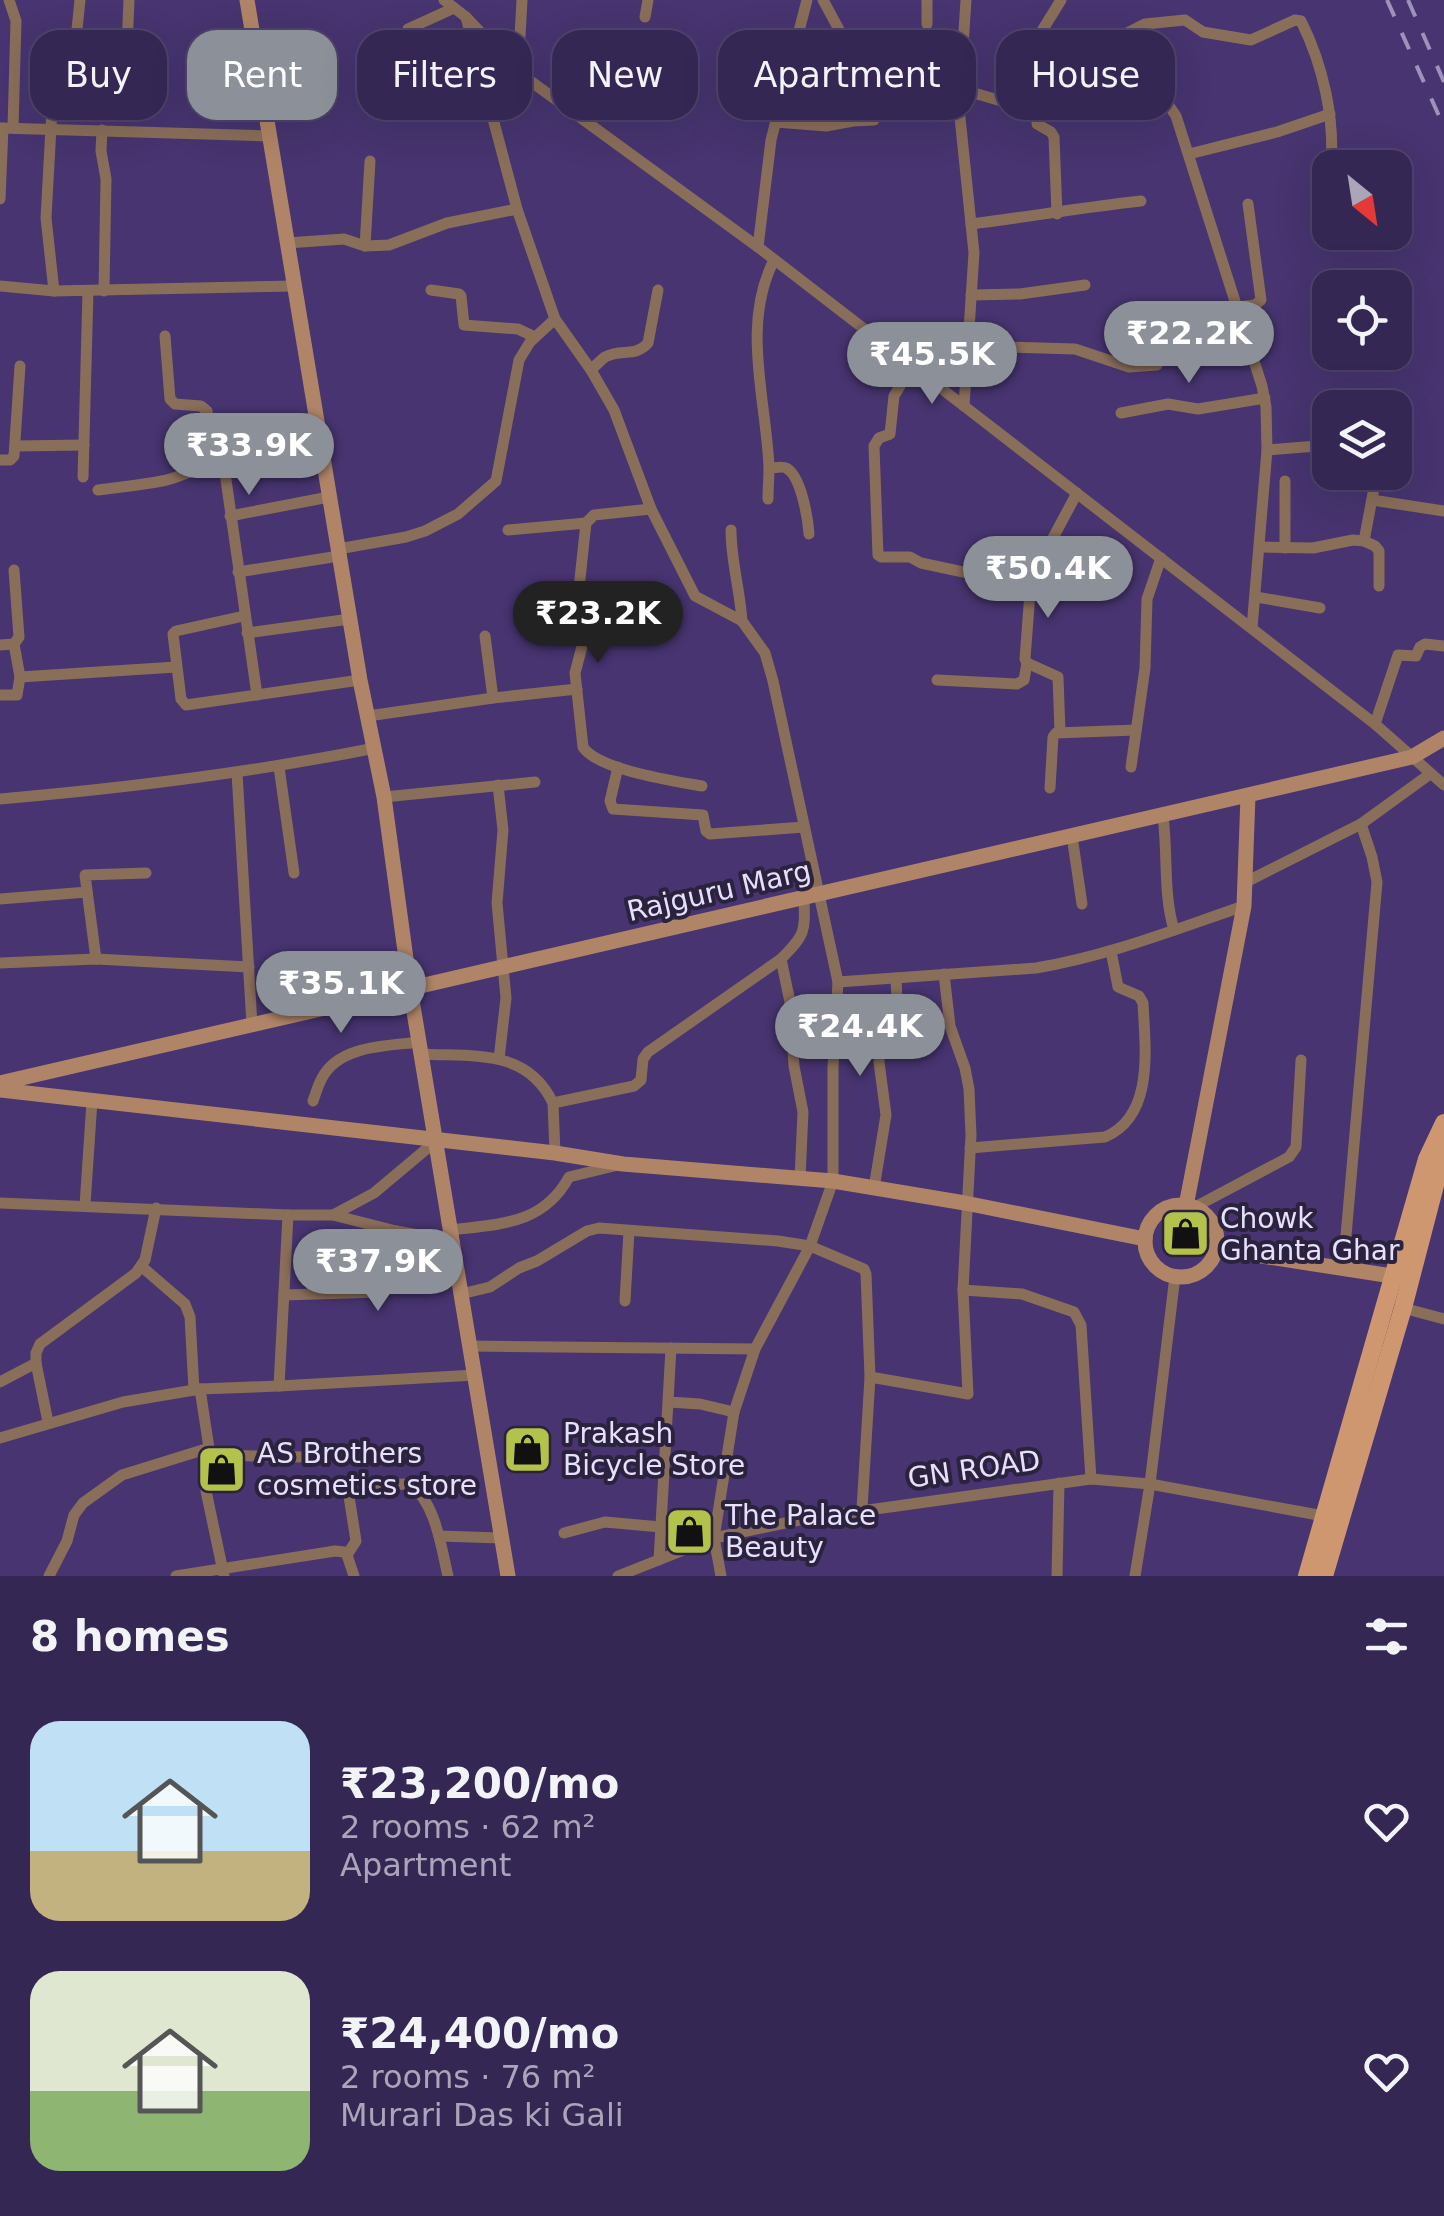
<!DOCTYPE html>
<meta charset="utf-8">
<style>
:root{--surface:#352754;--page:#3d2f5a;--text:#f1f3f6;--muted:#aaa5b8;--line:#4f446b;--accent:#8c9099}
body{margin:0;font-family:"DejaVu Sans",sans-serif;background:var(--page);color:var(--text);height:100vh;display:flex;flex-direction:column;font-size:38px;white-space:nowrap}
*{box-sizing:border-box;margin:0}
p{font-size:32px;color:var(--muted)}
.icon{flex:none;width:55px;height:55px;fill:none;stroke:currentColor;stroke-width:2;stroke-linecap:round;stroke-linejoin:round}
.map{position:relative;height:1576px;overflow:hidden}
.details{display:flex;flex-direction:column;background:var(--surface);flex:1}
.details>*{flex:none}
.top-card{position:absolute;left:30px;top:30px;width:1385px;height:90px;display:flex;gap:20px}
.needle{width:65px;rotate:150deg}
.controls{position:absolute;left:1312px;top:150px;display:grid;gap:20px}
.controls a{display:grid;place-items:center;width:100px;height:100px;border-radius:20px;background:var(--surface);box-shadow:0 10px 40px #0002,0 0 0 2px var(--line);font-size:50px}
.price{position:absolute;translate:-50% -85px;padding:0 22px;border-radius:35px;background:var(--accent);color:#fff;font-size:32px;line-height:65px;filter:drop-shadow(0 2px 5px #0008)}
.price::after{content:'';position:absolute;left:50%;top:60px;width:30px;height:22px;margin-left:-15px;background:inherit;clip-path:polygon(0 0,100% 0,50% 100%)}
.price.on{background:#222;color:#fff}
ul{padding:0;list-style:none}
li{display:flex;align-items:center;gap:30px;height:250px;padding:0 30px}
li span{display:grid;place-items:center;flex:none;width:280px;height:200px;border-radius:30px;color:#555}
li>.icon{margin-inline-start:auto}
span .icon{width:120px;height:120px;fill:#fffc;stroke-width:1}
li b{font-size:42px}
h2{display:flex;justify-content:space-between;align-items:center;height:120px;padding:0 30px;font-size:42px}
.pill{padding:0 35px;border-radius:30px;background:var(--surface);box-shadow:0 10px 40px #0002,0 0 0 2px var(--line);font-size:35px;line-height:90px}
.pill.on{background:var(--accent);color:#fff}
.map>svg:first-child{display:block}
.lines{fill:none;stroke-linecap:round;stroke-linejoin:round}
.street{stroke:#896e5a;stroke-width:11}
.secondary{stroke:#b08567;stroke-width:15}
.primary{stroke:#ce976f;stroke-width:18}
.rail{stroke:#9e92bd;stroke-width:4;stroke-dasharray:18 18;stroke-linecap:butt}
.labels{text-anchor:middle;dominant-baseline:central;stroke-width:8;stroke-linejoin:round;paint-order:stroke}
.street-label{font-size:28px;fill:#e6e0fd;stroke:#2b233e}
.poi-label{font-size:28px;fill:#e6e0fd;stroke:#2b233e;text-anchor:start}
</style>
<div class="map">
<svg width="1444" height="1576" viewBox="0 0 1444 1576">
<rect width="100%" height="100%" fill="#473470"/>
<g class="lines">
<g class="street">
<path d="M9 0 16 21 13 127"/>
<path d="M444 0 466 17 518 72 758 247 964 406 1375 724 1444 785"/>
<path d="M823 0 843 37 853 48 862 55 896 71 928 74 960 89 1033 110 1040 105 1050 45"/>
<path d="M1061 0 1040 34V38L1045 44 1102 46 1145 24 1185 20 1203 32 1251 40 1295 20 1301 21C1323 65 1335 118 1331 168"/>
<path d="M466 17 517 209 555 319 591 370 614 410 651 509 695 596 742 621 765 653 773 681 838 982 833 1067V1181L810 1246 755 1349 734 1412 714 1538 721 1576"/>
<path d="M645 17 648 0"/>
<path d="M927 24V0"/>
<path d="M127 46 129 0"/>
<path d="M406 67 408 29 454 8"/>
<path d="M518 72 522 0"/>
<path d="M1155 85 1176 116 1262 386 1266 407 1267 450 1252 628"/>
<path d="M1037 109V124L1051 132 1054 137 1057 214"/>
<path d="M776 122 826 126 853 121 874 120"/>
<path d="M0 128 270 136"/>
<path d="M102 130 101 151 106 179 104 291"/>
<path d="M1189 154 1277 132 1330 114"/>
<path d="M1330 176 1324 213 1330 220"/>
<path d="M0 199 3 128"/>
<path d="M971 224C1028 217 1084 207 1141 201"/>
<path d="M287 243 344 239 365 246 389 245 447 223 517 209"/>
<path d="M365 246 370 161"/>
<path d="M758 247 771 140 807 0"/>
<path d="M0 286 54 291 294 286"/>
<path d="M431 290 459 294 461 296 464 325 518 329 535 337"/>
<path d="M54 291 46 218 53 91 55 86 68 82 72 78 80 0"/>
<path d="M971 295 1020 294 1085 285"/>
<path d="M1237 307 1255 305 1261 300 1248 204"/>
<path d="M165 336 170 399 175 404 201 406 207 411 214 465"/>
<path d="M968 346 1075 349 1129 367 1157 365"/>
<path d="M912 366 894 396 890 434 879 438 874 446 878 555 881 557H910L921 563 1029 586"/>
<path d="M591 370C594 367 601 360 605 357 621 348 635 358 648 343L658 290"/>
<path d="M964 406 974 253 959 108 966 0"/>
<path d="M1121 413 1168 404 1198 409 1265 398"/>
<path d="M16 446 84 445"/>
<path d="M1267 450 1317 446 1330 452"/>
<path d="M0 460H10L14 456 20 366"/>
<path d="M769 468C772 468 783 466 786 468 801 475 808 519 809 534"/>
<path d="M83 477 88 291"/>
<path d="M98 490C120 487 141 485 162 481 183 477 202 463 224 466L257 695"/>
<path d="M768 499C768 488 769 478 769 467 766 398 741 325 774 260"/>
<path d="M1372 500 1444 511"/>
<path d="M651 509 594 515 586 523 579 588 584 639 575 673 583 747C598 770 674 781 702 786"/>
<path d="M230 516 329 497"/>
<path d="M508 530 586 523"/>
<path d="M731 530C731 561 740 590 742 621"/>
<path d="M1364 541 1377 472"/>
<path d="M1260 547 1313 548 1353 540 1364 541 1375 546 1379 551V586"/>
<path d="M1285 548V481"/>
<path d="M338 549 406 537 425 531 458 514 496 481 519 360 530 342 555 319"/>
<path d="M238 572 339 556"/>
<path d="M1256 597 1320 608"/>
<path d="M244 616 176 631 173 634 181 699 186 705 360 680"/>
<path d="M247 633 350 619"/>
<path d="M485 636 493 698"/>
<path d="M0 645 14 644 19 637 14 570"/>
<path d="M20 677 176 667"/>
<path d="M937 680 1017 684 1024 680 1027 663"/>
<path d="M0 695H17L20 677 14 644"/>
<path d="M368 716 493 698 577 689"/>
<path d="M1375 724 1398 655 1416 656 1420 647 1425 644 1444 646"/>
<path d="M1060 732 1058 677 1027 663 1025 659 1031 579 1077 493"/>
<path d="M279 767 294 873"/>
<path d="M618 767 610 801 613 809 703 815 706 831 710 834 804 827"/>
<path d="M1131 767 1145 668 1147 599 1161 558"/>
<path d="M237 773 252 1025"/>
<path d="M498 785 503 830 497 903 506 998 499 1059"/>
<path d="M1050 788 1053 737 1056 733 1136 730"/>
<path d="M384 797 535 782"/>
<path d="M0 799C127 788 250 773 375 748"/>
<path d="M1163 816C1168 855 1163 893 1174 930"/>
<path d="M1072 836 1082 904"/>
<path d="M1246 882 1361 824 1430 774"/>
<path d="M0 899 87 892"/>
<path d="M96 959 85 875 146 873"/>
<path d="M781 959 790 1002 794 1066 803 1112 800 1178"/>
<path d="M0 963 96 959 249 967"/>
<path d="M944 974 950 1026 965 1068 969 1089 971 1135 963 1290"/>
<path d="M838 982 1036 968C1108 956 1176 929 1244 906"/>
<path d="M421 1054C473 1057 527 1048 553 1103L634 1086 641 1080 643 1059 648 1052 781 959C806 934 805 932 804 897"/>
<path d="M313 1101C316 1093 318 1085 322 1078 339 1045 388 1046 419 1042"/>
<path d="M553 1103 555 1153"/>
<path d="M970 1148 1105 1137C1155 1116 1145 1047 1143 1003L1139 996 1118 987 1111 951"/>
<path d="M874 1188 886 1115 879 1062 880 1020 884 1013 897 1001 896 978"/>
<path d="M0 1203 288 1215H333L374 1193 436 1141"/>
<path d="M85 1205 92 1101"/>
<path d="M1195 1207 1289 1157 1296 1147 1301 1060"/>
<path d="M333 1215 396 1231 452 1241"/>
<path d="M450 1230C499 1224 543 1225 569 1177L618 1165"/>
<path d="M141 1266 185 1304 190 1317 194 1390"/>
<path d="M1343 1270 1377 882 1372 857 1361 824"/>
<path d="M461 1294 490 1287 519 1268 537 1261 587 1231 599 1228 778 1241 810 1246 864 1269 866 1274 870 1377"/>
<path d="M284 1295 380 1292 396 1231"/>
<path d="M625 1301 629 1231"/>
<path d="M1403 1308 1444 1319"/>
<path d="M470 1346 755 1349"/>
<path d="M36 1363 48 1422"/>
<path d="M0 1382 36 1363V1353L40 1344 136 1273 145 1260 156 1208"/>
<path d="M279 1386 475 1375"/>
<path d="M669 1402 700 1404 734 1412"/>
<path d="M0 1438 123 1402 200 1389 279 1386 288 1215"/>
<path d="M209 1448 210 1465 206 1491 224 1576"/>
<path d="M210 1455 303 1457"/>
<path d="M862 1509 870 1377 968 1394 963 1290 1022 1294 1074 1312 1081 1325 1091 1479"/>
<path d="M564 1533 605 1522 661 1527"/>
<path d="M439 1536 501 1538"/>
<path d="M347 1555 356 1541 348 1490 354 1485 410 1484C436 1503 441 1547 448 1576"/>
<path d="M659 1560 671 1348"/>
<path d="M49 1576 67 1541 74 1515 83 1503 122 1475 209 1448 200 1389"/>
<path d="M176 1576 335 1551 344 1552 347 1555 354 1576"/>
<path d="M618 1576 714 1538 804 1519 1091 1479 1150 1484 1329 1517"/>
<path d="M1057 1576 1059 1483"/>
<path d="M1135 1576 1150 1484 1175 1276"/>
</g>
<g class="secondary">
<path d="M247 0 360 680 384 797 410 988 508 1576"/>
<path d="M0 1083 1412 757 1444 738"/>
<path d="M0 1090 555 1153 623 1164 833 1181 965 1203 1145 1239"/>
<circle cx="1181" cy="1241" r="36"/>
<path d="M1186 1206 1244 906 1248 796"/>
<path d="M1216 1249 1405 1278"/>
</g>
<g class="primary">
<path d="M1307 1576 1427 1159 1444 1123"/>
<path d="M1324 1576 1403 1308 1444 1151"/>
</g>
<g class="rail">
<path d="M1387 0 1444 127"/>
<path d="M1408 0 1444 82"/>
</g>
</g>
<defs>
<symbol id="shop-square" viewBox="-11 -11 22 22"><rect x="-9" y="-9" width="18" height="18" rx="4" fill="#b3c24b" stroke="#2b233e"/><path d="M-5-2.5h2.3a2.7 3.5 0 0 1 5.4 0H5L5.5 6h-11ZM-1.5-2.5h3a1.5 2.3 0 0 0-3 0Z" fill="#111"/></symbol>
</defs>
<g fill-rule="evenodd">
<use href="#shop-square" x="1158" y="1206" width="55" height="55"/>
<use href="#shop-square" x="500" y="1422" width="55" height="55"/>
<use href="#shop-square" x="194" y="1442" width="55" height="55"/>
<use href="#shop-square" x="662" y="1504" width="55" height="55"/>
</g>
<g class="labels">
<g class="street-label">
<text transform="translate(719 891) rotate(-13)">Rajguru Marg</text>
<text transform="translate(974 1469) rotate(-8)">GN ROAD</text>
</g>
<g class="poi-label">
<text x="1220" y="1218">Chowk<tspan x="1220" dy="32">Ghanta Ghar</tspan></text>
<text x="563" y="1433">Prakash<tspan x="563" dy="32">Bicycle Store</tspan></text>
<text x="257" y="1453">AS Brothers<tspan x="257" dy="32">cosmetics store</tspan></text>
<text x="725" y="1515">The Palace<tspan x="725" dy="32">Beauty</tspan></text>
</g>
</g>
</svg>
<div class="controls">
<a><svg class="needle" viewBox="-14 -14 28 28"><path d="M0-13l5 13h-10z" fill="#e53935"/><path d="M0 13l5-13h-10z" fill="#aaa5b8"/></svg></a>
<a><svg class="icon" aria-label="locate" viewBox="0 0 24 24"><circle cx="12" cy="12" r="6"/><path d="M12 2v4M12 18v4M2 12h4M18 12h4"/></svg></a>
<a><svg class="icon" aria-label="layers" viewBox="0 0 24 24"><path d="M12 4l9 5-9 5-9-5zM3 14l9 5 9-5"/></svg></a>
</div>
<b class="price" style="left:1189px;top:386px">₹22.2K</b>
<b class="price" style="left:932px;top:407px">₹45.5K</b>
<b class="price" style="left:249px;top:498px">₹33.9K</b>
<b class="price" style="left:1048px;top:621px">₹50.4K</b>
<b class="price on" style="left:598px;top:666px">₹23.2K</b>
<b class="price" style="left:341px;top:1036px">₹35.1K</b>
<b class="price" style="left:860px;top:1079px">₹24.4K</b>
<b class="price" style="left:378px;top:1314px">₹37.9K</b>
<div class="top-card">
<a class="pill">Buy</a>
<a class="pill on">Rent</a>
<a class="pill">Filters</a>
<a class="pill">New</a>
<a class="pill">Apartment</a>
<a class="pill">House</a>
</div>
</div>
<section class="details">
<h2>8 homes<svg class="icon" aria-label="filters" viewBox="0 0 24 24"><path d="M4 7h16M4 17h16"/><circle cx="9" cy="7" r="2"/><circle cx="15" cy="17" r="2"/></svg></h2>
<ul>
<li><span style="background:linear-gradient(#bfe0f5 65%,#c2b280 0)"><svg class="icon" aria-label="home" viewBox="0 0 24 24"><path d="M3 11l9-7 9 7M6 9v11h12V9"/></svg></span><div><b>₹23,200/mo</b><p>2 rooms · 62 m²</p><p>Apartment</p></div><svg class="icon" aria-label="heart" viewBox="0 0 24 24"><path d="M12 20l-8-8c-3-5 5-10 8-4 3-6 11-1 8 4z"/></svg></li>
<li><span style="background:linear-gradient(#dfe7d0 60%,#8fb573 0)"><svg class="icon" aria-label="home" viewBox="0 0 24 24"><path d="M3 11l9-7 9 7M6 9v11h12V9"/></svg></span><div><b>₹24,400/mo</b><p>2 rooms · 76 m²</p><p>Murari Das ki Gali</p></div><svg class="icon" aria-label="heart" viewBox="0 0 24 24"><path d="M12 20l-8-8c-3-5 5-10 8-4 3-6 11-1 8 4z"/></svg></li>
</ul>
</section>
